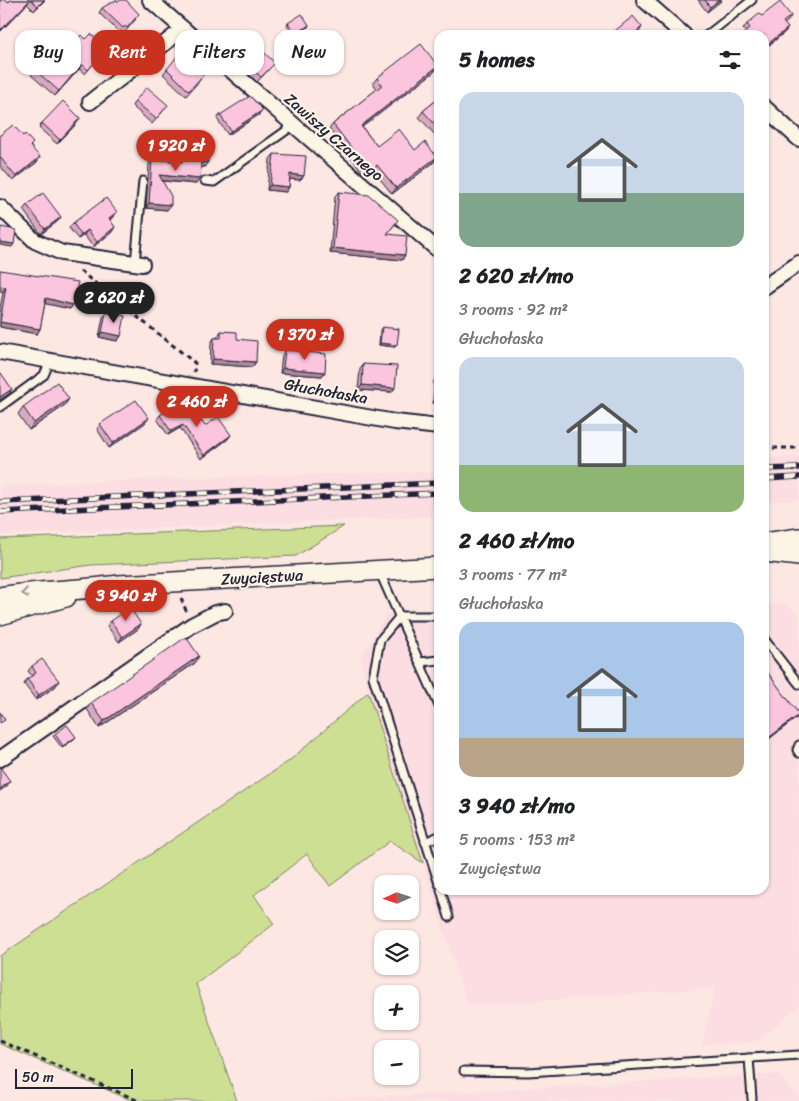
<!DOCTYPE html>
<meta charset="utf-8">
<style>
:root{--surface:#fff;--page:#f2f2f2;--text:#202124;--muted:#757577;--accent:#c8321e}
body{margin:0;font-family:Sriracha,sans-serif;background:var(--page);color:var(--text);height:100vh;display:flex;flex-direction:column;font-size:19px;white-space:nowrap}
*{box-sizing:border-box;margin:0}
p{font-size:16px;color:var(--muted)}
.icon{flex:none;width:28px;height:28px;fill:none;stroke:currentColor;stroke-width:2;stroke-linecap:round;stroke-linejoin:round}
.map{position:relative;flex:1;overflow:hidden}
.details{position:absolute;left:434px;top:30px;width:335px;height:865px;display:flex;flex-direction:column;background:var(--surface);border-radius:15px;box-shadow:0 1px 4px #0004}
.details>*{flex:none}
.guide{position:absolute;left:15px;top:30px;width:344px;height:45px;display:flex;gap:10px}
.needle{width:32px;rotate:267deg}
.fabs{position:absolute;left:374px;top:875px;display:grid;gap:10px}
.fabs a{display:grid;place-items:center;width:45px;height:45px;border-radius:10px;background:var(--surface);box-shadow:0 1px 4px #0004;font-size:25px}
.scale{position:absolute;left:15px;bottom:12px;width:118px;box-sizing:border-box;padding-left:5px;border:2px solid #22223b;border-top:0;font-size:14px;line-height:18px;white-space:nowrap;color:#22223b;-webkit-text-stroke:4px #fcf5e5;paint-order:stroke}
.price{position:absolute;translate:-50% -42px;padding:0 11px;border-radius:18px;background:var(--accent);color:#fff;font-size:16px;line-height:32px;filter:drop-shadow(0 1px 2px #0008)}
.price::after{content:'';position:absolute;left:50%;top:30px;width:15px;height:11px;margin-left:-8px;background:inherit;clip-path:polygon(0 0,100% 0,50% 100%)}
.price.active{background:#222;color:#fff}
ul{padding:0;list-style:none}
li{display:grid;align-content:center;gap:10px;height:265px;padding:0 25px}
li span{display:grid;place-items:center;height:155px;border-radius:15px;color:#555}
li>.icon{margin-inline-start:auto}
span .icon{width:90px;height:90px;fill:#fffc;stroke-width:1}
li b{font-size:21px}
h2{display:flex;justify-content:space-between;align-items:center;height:60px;padding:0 25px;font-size:21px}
.pill{padding:0 18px;border-radius:15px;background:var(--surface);box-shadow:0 1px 4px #0004;font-size:18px;line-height:45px}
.pill.active{background:var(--accent);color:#fff}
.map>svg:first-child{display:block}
.built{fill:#fcdde2}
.green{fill:#cddf93;stroke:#788067}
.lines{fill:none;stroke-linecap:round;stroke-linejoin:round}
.lane-casing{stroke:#22223b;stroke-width:11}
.street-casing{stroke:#22223b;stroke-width:18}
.secondary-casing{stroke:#22223b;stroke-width:22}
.path{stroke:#22223b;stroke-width:3;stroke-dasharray:5 4;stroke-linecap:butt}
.lane{stroke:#fcf5e5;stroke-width:7}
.street{stroke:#fcf5e5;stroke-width:14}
.secondary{stroke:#fcf5e5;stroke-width:19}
.rail-casing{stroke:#22223b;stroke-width:5.5}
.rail{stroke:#fcf5e5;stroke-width:4;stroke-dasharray:11;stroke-linecap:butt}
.wall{fill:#d9a9bf;stroke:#22223b}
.shaded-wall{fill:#b08a9b;stroke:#22223b}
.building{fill:#fcc5de;stroke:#22223b}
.oneway{stroke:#9a9698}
.labels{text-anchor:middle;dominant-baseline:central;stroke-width:4.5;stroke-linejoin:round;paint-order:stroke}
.street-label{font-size:16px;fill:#22223b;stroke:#fcf5e5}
</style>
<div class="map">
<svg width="799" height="1101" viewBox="0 0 799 1101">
<rect width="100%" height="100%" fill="#fce7e3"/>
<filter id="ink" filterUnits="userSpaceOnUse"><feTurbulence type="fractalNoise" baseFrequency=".02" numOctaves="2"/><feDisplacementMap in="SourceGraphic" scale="10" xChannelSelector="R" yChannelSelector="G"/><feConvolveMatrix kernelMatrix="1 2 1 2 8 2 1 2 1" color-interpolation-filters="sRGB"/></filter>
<g filter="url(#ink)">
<g class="built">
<path d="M799 457V500L764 502V458Z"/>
<path d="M439 472V516L0 535V486L206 477Z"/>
<path d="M764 604H787L799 616V1005L760 1041 702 1045 715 988 468 1006 368 692 361 658 386 615 439 613V890H764Z"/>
<path d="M778 1074 799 1097V1101H304Z"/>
</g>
<g class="green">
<path d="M344 526 296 556 91 565 0 578V539Z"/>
<path d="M368 692 423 863 390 841 330 886 307 854 254 895 274 924 196 984 237 1101H133L0 1044V956L289 761Z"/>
</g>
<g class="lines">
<defs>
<g id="lane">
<path d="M707 35 752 0"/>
<path d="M205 181 214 182 294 125"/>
<path d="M135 263 143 181"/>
<path d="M0 407 44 375 50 361"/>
<path d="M380 573 439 706"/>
<path d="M439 616H400L380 640 373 677 439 884"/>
<path d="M764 639 799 684"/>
<path d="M420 662 439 660"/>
<path d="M799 745 797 750 799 753"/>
<path d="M425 842 439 836"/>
<path d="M441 890 449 917"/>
<path d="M749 1058 752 1099"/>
<path d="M464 1071 528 1072 799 1055"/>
</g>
<g id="street">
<path d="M150 0 439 251"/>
<path d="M644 0 684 35"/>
<path d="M90 102 183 29"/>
<path d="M764 107 799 139"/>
<path d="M0 207 35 241 62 253 142 264"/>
<path d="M764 287 799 263"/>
<path d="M0 352 395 422 439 427"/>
<path d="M0 759 192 625 215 613 225 611"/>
</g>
<g id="secondary">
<path d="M764 543 799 538"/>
<path d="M764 552 799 556"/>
<path d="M0 597C39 590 79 591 119 585L439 567"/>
<path d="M0 615 66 597"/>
</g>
</defs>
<use href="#lane" class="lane-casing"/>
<use href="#street" class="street-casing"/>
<use href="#secondary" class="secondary-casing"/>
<g class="path">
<path d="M80 271 195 363 194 372"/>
<path d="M764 448H799"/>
<path d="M181 598 187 613"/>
<path d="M0 1041 139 1101"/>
</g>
<use href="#lane" class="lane"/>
<use href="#street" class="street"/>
<use href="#secondary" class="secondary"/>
<defs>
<g id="rail">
<path d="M764 469 799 468"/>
<path d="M764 479 799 477"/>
<path d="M0 502 439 483"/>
<path d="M0 512 439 493"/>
</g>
</defs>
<use href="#rail" class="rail-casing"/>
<use href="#rail" class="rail"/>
</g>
<g class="wall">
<path d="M0 0 9 2 10 0H45L34 11 27 4 0 32Z"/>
<path d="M698 0H722L707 12Z"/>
<path d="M102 8 136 19 124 33 121 31 120 33 99 13Z"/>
<path d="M762 16H791L788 21 784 24 788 28 784 33 764 49V35L746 32 743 29 747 24Z"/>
<path d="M288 23 308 27 294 36 287 25Z"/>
<path d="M86 39 107 48 85 74 79 69 55 96 31 75 35 70 57 62Z"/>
<path d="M235 53 275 63 271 67 257 82 231 57Z"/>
<path d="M194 65 201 79 186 96 163 74 167 69Z"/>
<path d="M438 66 434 72 362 127 377 146 415 150 437 157 433 163 392 194 373 170 366 176 363 173 329 129 333 124 377 89 373 83 377 78Z"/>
<path d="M439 98V132L435 135 419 117 423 111Z"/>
<path d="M135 101 164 110 152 124 132 106Z"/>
<path d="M260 114 228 135 217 119 220 115Z"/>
<path d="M42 123H77L57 144 39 128Z"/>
<path d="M0 135 31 146 37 162 13 181 0 166Z"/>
<path d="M184 144 205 167H201L200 179 196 184 162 181 167 210 146 208 149 164 152 159 180 162 181 149Z"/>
<path d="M274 154 300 180 290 179 289 187 286 192 267 190 270 159Z"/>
<path d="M339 192 395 224 387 234 405 255 402 260 330 253 335 196Z"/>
<path d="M27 205 61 217 58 221 41 234 23 210Z"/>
<path d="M117 212 113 217 110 220 112 232 93 247 84 235 78 239 69 228 73 223Z"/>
<path d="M0 270 73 305 70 309 45 303 40 329 37 334 0 327V308L3 292Z"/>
<path d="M106 312 121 336 117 341 99 337 103 317Z"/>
<path d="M382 327 395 347 379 345 380 330Z"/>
<path d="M221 331 237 339 256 362 252 367 210 364 211 343 214 338H217L218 336Z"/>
<path d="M285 350 325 372 322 376 280 373 282 355Z"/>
<path d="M363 364 392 392 358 390 360 369Z"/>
<path d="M437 377 439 403H433L434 381Z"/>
<path d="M64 406 29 430 18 414 23 407Z"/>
<path d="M187 413 205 426 228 439 201 459 180 428 168 435 157 419 160 415Z"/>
<path d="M145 423 109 448 97 429 100 424Z"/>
<path d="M111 621 141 624 138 629 119 642 107 626Z"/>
<path d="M195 663 99 728 87 709 91 703Z"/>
<path d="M32 666 56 686 36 700 24 684 27 679 32 676 28 671Z"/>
<path d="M764 668 799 715 765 742 764 740Z"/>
<path d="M55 734 76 737 74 739 62 748 53 736Z"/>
</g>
<g class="shaded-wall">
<path d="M30 0 27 4 0 32 2 29Z"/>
<path d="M44 0H45L34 11 38 6Z"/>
<path d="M719 0H722L707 12 710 7Z"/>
<path d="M309 25 308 27 294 36 296 34Z"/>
<path d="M642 27 639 32 635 35H633Z"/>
<path d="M788 28 784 33 764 49V47Z"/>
<path d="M82 64 79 69 55 96 59 91Z"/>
<path d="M438 66 434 72 357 131 361 126Z"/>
<path d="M263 110 260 114 228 135 231 131Z"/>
<path d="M80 118 77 123 57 144 60 140Z"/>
<path d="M40 157 37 162 13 181 16 177Z"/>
<path d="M437 157 433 163 392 194 396 188Z"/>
<path d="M201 162H208L205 167H198Z"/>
<path d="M377 165 373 170 366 176 370 170Z"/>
<path d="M290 174 304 176 300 180 287 179Z"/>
<path d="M159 175 200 179 196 184 156 180Z"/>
<path d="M270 185 289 187 286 192 267 190Z"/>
<path d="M149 203 171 205 167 210 146 208Z"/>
<path d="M117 212 113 217 105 223 109 218Z"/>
<path d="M61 217 58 221 41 234 45 229Z"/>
<path d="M115 227 112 232 93 247 97 242Z"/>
<path d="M88 230 84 235 78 239 81 235Z"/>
<path d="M0 242 14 244 12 247 0 245Z"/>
<path d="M333 248 405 255 402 260 330 253Z"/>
<path d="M0 286 6 287 3 292 0 291Z"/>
<path d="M46 298 73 305 70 309 42 303Z"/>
<path d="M0 322 40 329 37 334 0 327Z"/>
<path d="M102 332 121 336 117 341 99 337Z"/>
<path d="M380 343 397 345 395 347 379 345Z"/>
<path d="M213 359 256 362 252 367 210 364Z"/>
<path d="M283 368 325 372 322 376 280 373Z"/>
<path d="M362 385 395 388 392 392 358 390Z"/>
<path d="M12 389 9 394 0 400V397Z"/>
<path d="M436 398H439V403H433Z"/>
<path d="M69 399 64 406 29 430 34 423Z"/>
<path d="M149 418 145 423 109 448 113 443Z"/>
<path d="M183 425 180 428 168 435 171 431Z"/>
<path d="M231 435 228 439 201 459 204 455Z"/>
<path d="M141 624 138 629 119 642 122 637Z"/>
<path d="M199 656 195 663 99 728 104 721Z"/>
<path d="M59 681 56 686 36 700 39 695Z"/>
<path d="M799 715 798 717 765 742 767 739Z"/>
<path d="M76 737 74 739 62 748 63 746Z"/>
<path d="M10 781 7 786 0 791V789Z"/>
</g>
<g class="building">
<path d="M0 0H6L9 2 10 0H30L2 29 0 27Z"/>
<path d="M31 0H44L38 6Z"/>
<path d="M116 0 118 2 120 0H126L139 14 127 28 125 26 123 28 102 8Z"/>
<path d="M705 0H719L710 7Z"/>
<path d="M780 2 791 16 783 22 788 28 764 47V35H742L750 28 747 24 759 14 762 16Z"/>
<path d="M302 14 309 25 296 34 288 23Z"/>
<path d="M633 16 642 27 633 35H610Z"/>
<path d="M91 34 107 48 88 70 82 64 59 91 35 70 48 55 57 62 81 35 86 39Z"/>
<path d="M249 38 275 63 261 77 235 53Z"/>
<path d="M421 44 438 66 361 126 377 146 399 129 415 150 425 142 437 157 396 188 377 165 370 170 367 168 333 124 382 85 377 78Z"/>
<path d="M182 50 196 62 193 65 204 74 189 91 167 69Z"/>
<path d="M147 87 168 105 156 119 135 101Z"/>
<path d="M250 96 263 110 231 131 220 115Z"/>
<path d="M439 98V129L423 111Z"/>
<path d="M63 101 80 118 60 140 42 123Z"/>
<path d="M13 125 23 136 25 134 33 143 30 146 40 157 16 177 0 157V135Z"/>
<path d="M184 144 210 147 208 162H201L200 179 159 175 171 196V205L149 203 152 159 182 162Z"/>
<path d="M274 154 306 156 304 176 290 174 289 187 270 185Z"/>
<path d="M339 192 369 195 398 220 387 234 407 236 405 255 333 248Z"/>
<path d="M43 193 61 217 45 229 27 205Z"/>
<path d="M106 198 117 212 109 218 115 227 97 242 88 230 81 235 73 223Z"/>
<path d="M1 227 16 230 14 244 0 242V234Z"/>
<path d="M0 270 78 282 73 305 46 298 40 329 0 322 6 287 0 286Z"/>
<path d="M106 312 125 316 121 336 102 332Z"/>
<path d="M382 327 399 329 397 345 380 343Z"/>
<path d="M221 331 237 332V339L257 341 256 362 213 359 214 338H221Z"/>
<path d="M285 350 326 354 325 372 283 368Z"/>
<path d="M363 364 397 366 395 388 362 385Z"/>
<path d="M0 373H1L12 389 0 397Z"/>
<path d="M437 377H439V398H436Z"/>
<path d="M57 382 69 399 34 423 23 407Z"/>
<path d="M136 400 149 418 113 443 100 424Z"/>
<path d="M180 402 187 413 193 409 205 426 218 417 231 435 204 455 183 425 171 431 160 415Z"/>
<path d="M130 608 141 624 122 637 111 621Z"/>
<path d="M186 637 199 656 104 721 91 703Z"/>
<path d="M42 659 59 681 39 695 27 679 36 673 32 666Z"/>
<path d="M764 668 799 714V715L767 739 764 735Z"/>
<path d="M0 712 5 720 0 723Z"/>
<path d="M67 725 76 737 63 746 55 734Z"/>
<path d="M0 767 10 781 0 789Z"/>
</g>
<defs><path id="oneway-chevron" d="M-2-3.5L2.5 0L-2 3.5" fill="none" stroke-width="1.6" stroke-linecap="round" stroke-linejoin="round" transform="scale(1.25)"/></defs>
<use class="oneway" href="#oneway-chevron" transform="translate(25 593) rotate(172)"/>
</g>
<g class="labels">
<g class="street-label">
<text transform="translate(334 137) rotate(41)">Zawiszy Czarnego</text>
<text transform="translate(326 391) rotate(10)">Głuchołaska</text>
<text transform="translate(262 577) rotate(-3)">Zwycięstwa</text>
</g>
</g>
</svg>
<div class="fabs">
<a><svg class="needle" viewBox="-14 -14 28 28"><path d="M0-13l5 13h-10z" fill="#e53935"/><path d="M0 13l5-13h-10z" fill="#757577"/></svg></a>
<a><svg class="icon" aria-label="layers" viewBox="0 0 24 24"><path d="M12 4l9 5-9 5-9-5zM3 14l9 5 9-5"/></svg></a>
<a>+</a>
<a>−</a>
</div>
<div class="scale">50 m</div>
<b class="price" style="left:176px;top:172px">1 920 zł</b>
<b class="price active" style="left:114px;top:324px">2 620 zł</b>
<b class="price" style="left:305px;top:361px">1 370 zł</b>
<b class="price" style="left:197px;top:428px">2 460 zł</b>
<b class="price" style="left:126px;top:622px">3 940 zł</b>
<div class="guide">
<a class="pill">Buy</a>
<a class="pill active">Rent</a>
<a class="pill">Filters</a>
<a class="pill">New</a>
</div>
<section class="details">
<h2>5 homes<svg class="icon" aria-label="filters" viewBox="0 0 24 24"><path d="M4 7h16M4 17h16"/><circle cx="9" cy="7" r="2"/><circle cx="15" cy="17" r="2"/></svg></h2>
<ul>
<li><span style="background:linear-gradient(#c9d6e8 65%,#7fa58c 0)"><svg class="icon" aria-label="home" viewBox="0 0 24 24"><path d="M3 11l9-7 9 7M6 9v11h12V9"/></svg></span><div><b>2 620 zł/mo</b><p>3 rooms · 92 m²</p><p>Głuchołaska</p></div></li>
<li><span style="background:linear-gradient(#c9d6e8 70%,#8fb573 0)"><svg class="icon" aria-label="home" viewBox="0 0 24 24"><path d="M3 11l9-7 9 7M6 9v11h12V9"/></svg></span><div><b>2 460 zł/mo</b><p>3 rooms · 77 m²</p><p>Głuchołaska</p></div></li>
<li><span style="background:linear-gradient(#a9c7e8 75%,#b9a48a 0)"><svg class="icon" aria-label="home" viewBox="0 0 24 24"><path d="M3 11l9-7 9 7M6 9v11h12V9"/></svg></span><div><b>3 940 zł/mo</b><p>5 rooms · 153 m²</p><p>Zwycięstwa</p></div></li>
</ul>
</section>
</div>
